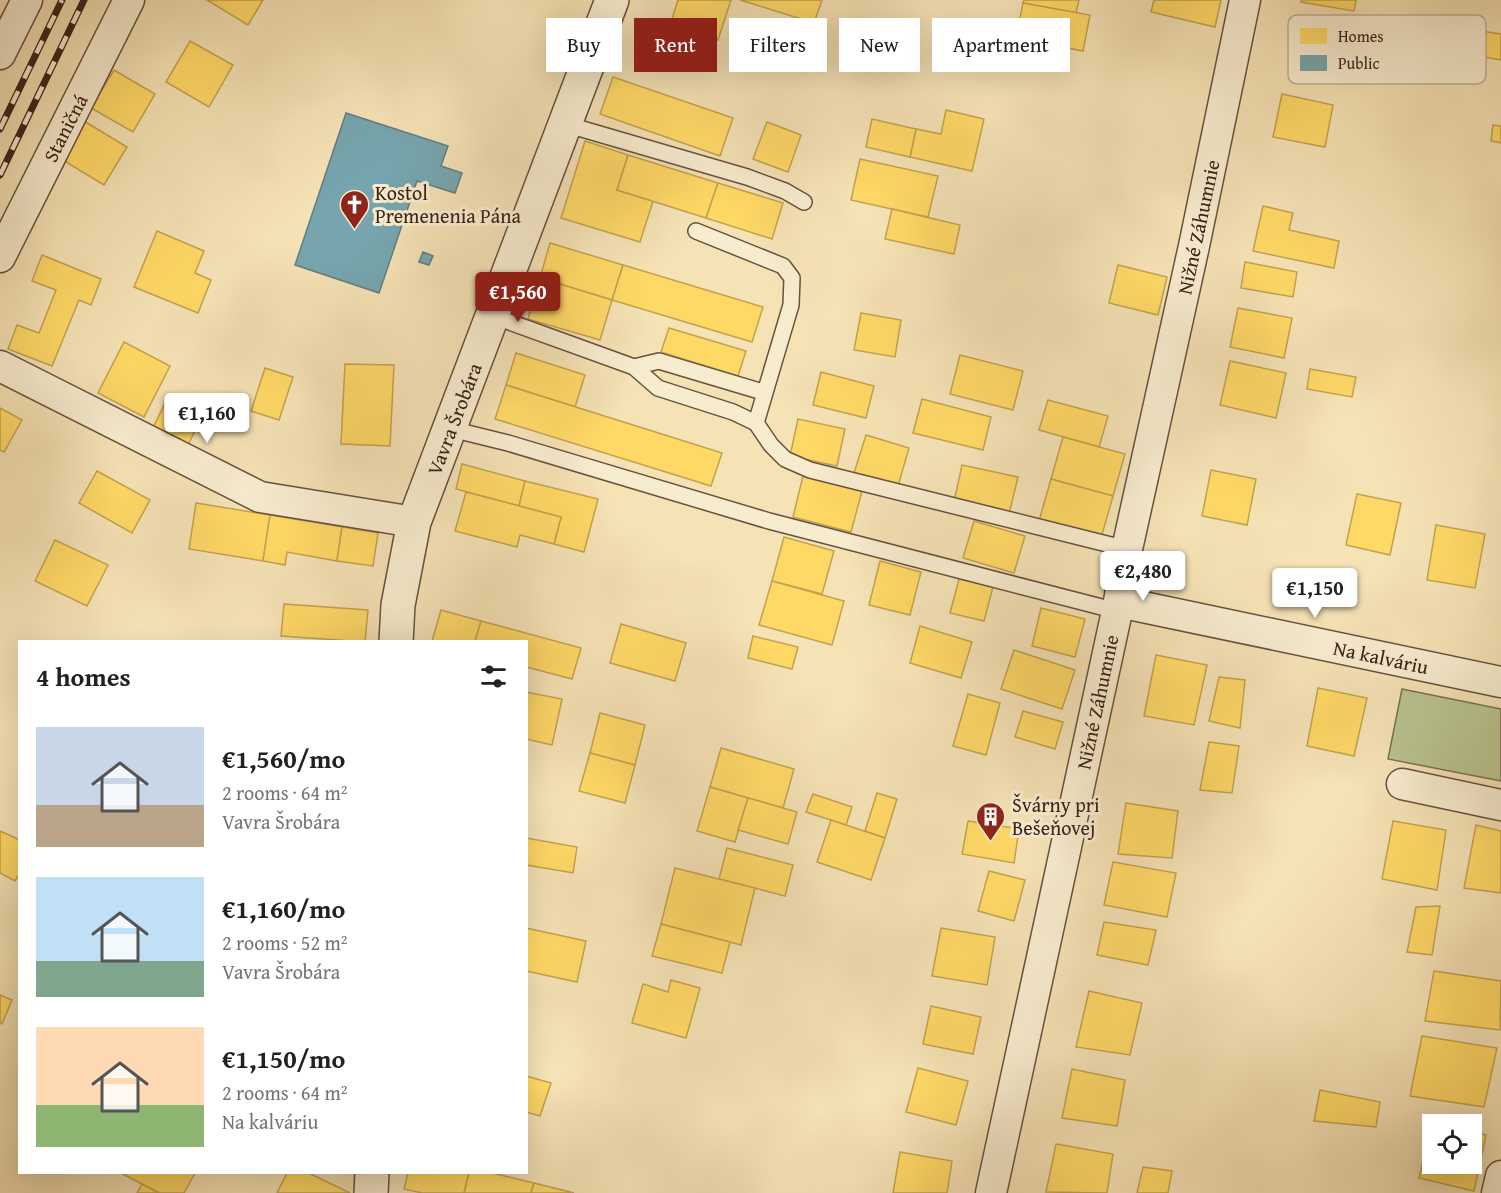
<!DOCTYPE html>
<meta charset="utf-8">
<style>
:root{--surface:#fff;--page:#f6f6f6;--text:#202124;--muted:#757577;--accent:#8f2418}
body{margin:0;font-family:"Gentium Book Plus",serif;background:var(--page);color:var(--text);height:100vh;display:flex;flex-direction:column;font-size:22px;white-space:nowrap}
*{box-sizing:border-box;margin:0}
p{font-size:20px;color:var(--muted)}
.icon{flex:none;width:33px;height:33px;fill:none;stroke:currentColor;stroke-width:2;stroke-linecap:round;stroke-linejoin:round}
.map{position:relative;flex:1;overflow:hidden}
.sheet{position:absolute;left:18px;top:640px;width:510px;height:534px;display:flex;flex-direction:column;background:var(--surface);border-radius:0px;box-shadow:0 6px 24px #0002}
.sheet>*{flex:none}
.guide{position:absolute;left:546px;top:18px;width:570px;height:54px;display:flex;gap:12px}
.fabs{position:absolute;left:1422px;top:1114px;display:grid;gap:12px}
.fabs a{display:grid;place-items:center;width:60px;height:60px;border-radius:0px;background:var(--surface);box-shadow:0 6px 24px #0002;font-size:30px}
.price{position:absolute;translate:-50% -51px;padding:0 14px;border-radius:6px;background:#fff;color:#222;font-size:20px;line-height:39px;filter:drop-shadow(0 2px 3px #0008)}
.price::after{content:'';position:absolute;left:50%;top:36px;width:18px;height:14px;margin-left:-9px;background:inherit;clip-path:polygon(0 0,100% 0,50% 100%)}
.price.selected{background:var(--accent);color:#fff}
ul{padding:0;list-style:none}
li{display:flex;align-items:center;gap:18px;height:150px;padding:0 18px}
li span{display:grid;place-items:center;flex:none;width:168px;height:120px;border-radius:0px;color:#555}
li>.icon{margin-inline-start:auto}
span .icon{width:72px;height:72px;fill:#fffc;stroke-width:1}
li b{font-size:26px}
h2{display:flex;justify-content:space-between;align-items:center;height:72px;padding:0 18px;font-size:26px}
.pill{padding:0 21px;border-radius:0px;background:var(--surface);box-shadow:0 6px 24px #0002;font-size:21px;line-height:54px}
.pill.selected{background:var(--accent);color:#fff}
.map>svg:first-child{display:block}
.green{fill:#b9c490;stroke:#787254;stroke-width:1.5}
.homes{fill:#ffd966;stroke:#c3a24f;stroke-width:1.5}
.public{fill:#76a5af;stroke:#637d82;stroke-width:1.5}
.lines{fill:none;stroke-linecap:round;stroke-linejoin:round}
.service-casing{stroke:#67513f;stroke-width:18}
.minor-casing{stroke:#67513f;stroke-width:33}
.tertiary-casing{stroke:#67513f;stroke-width:36}
.service{stroke:#f8eccf;stroke-width:15}
.minor{stroke:#f8eccf;stroke-width:30}
.tertiary{stroke:#f8eccf;stroke-width:33}
.rail-casing{stroke:#382118;stroke-width:7}
.rail{stroke:#f8eccf;stroke-width:4.5;stroke-dasharray:14;stroke-linecap:butt}
.labels{text-anchor:middle;dominant-baseline:central;stroke-width:6;stroke-linejoin:round;paint-order:stroke}
.street-label{font-size:20px;fill:#382118;stroke:#f8eccf}
.poi-label{font-size:20px;fill:#382118;stroke:#f8eccf;text-anchor:start}
.key{fill:#f8eccf;stroke:#beaf98;stroke-width:1.5}
.key-label{font-size:16px;fill:#382118}
</style>
<div class="map">
<svg width="1501" height="1193" viewBox="0 0 1501 1193">
<rect width="100%" height="100%" fill="#f5e2b5"/>
<filter id="stains"><feTurbulence type="fractalNoise" baseFrequency=".00333" numOctaves="4"/><feColorMatrix values="0 0 0 0 .2 0 0 0 0 .09 0 0 0 0 .02 0 0 0 .5 -.17"/></filter>
<radialGradient id="worn" r=".72"><stop offset=".6" stop-color="#630" stop-opacity="0"/><stop offset="1" stop-color="#630" stop-opacity=".3"/></radialGradient>
<path class="green" d="M1402 689 1501 709V781L1388 759Z"/>
<g class="homes">
<path d="M207 0H263L248 25Z"/>
<path d="M678 0H731L718 40 670 25Z"/>
<path d="M740 0H822L814 23Z"/>
<path d="M1024 0H1079L1076 13 1023 3Z"/>
<path d="M1154 0H1221L1215 27 1151 12Z"/>
<path d="M1301 0H1356L1354 11 1301 2Z"/>
<path d="M1023 3 1090 15 1083 51 1016 38Z"/>
<path d="M1481 31 1501 34V60L1477 56Z"/>
<path d="M190 41 233 65 209 107 166 82Z"/>
<path d="M114 70 155 94 133 132 91 108Z"/>
<path d="M613 77 733 118 720 156 600 114Z"/>
<path d="M1282 94 1333 105 1325 147 1273 137Z"/>
<path d="M946 110 984 119 972 171 910 157 916 129 941 134Z"/>
<path d="M872 119 916 129 910 157 866 147Z"/>
<path d="M84 121 127 147 104 185 61 159Z"/>
<path d="M767 122 801 135 788 172 753 159Z"/>
<path d="M1493 125 1501 126V143L1491 141Z"/>
<path d="M585 141 628 155 617 190 653 201 640 242 561 218Z"/>
<path d="M628 155 718 183 706 218 617 190Z"/>
<path d="M860 159 938 176 928 217 851 200Z"/>
<path d="M718 183 783 203 772 239 706 218Z"/>
<path d="M1263 206 1293 213 1289 230 1339 241 1334 268 1253 251Z"/>
<path d="M892 209 960 225 954 254 885 239Z"/>
<path d="M157 231 204 251 195 273 211 280 198 313 134 287Z"/>
<path d="M550 243 623 265 612 300 540 278Z"/>
<path d="M42 255 101 279 91 305 79 300 52 366 8 349 17 325 39 333 56 290 32 281Z"/>
<path d="M1245 262 1297 272 1293 297 1241 288Z"/>
<path d="M623 265 763 307 752 342 612 300Z"/>
<path d="M1118 265 1167 277 1158 315 1109 303Z"/>
<path d="M540 278 612 300 600 340 528 319Z"/>
<path d="M1238 308 1292 318 1284 358 1230 347Z"/>
<path d="M861 313 901 320 895 357 854 350Z"/>
<path d="M669 328 746 351 738 376 661 352Z"/>
<path d="M124 342 170 366 144 417 98 393Z"/>
<path d="M516 353 585 375 575 407 506 385Z"/>
<path d="M960 355 1023 371 1013 410 950 394Z"/>
<path d="M1230 361 1286 373 1276 418 1220 405Z"/>
<path d="M345 364 394 365 390 446 341 444Z"/>
<path d="M265 368 293 377 279 420 251 411Z"/>
<path d="M1310 369 1356 377 1352 397 1307 389Z"/>
<path d="M821 372 874 386 866 418 813 405Z"/>
<path d="M506 385 722 453 711 486 495 419Z"/>
<path d="M169 395 204 412 185 451 150 434Z"/>
<path d="M922 399 991 417 983 450 913 433Z"/>
<path d="M1048 400 1108 416 1099 447 1039 430Z"/>
<path d="M0 408 22 420 4 452 0 450Z"/>
<path d="M798 419 845 429 837 466 790 456Z"/>
<path d="M866 435 909 448 898 486 854 473Z"/>
<path d="M1063 437 1125 454 1113 496 1051 479Z"/>
<path d="M462 464 525 481 519 506 456 489Z"/>
<path d="M962 465 1018 477 1009 514 954 502Z"/>
<path d="M1211 470 1256 479 1247 525 1202 516Z"/>
<path d="M97 471 150 500 132 533 79 503Z"/>
<path d="M803 476 862 491 851 532 793 517Z"/>
<path d="M1051 479 1113 496 1101 538 1039 521Z"/>
<path d="M525 481 598 499 584 552 554 544 561 517 519 506Z"/>
<path d="M466 492 561 517 554 544 520 535 517 547 455 531Z"/>
<path d="M1357 494 1401 503 1390 555 1346 545Z"/>
<path d="M196 503 270 515 263 561 189 549Z"/>
<path d="M270 515 342 527 337 561 287 552 285 565 263 561Z"/>
<path d="M974 521 1025 536 1014 573 963 558Z"/>
<path d="M1436 525 1485 534 1475 588 1427 580Z"/>
<path d="M342 527 378 533 373 566 337 561Z"/>
<path d="M784 537 834 551 822 594 772 581Z"/>
<path d="M55 540 108 565 87 606 35 581Z"/>
<path d="M880 561 921 572 910 615 869 605Z"/>
<path d="M959 579 993 587 984 621 950 613Z"/>
<path d="M772 581 844 601 832 645 759 625Z"/>
<path d="M284 604 368 610 365 642 281 636Z"/>
<path d="M1041 608 1085 619 1075 657 1032 646Z"/>
<path d="M441 610 481 621 475 642 432 641Z"/>
<path d="M481 621 581 648 572 679 526 667V642H475Z"/>
<path d="M621 624 686 643 675 681 610 663Z"/>
<path d="M920 626 972 642 961 678 910 663Z"/>
<path d="M753 636 798 647 792 669 748 658Z"/>
<path d="M1014 650 1075 670 1062 709 1001 689Z"/>
<path d="M1156 655 1207 665 1194 725 1144 716Z"/>
<path d="M1219 677 1245 680 1240 728 1209 721Z"/>
<path d="M1318 688 1367 698 1354 756 1307 746Z"/>
<path d="M526 692 562 699 552 745 526 739Z"/>
<path d="M968 694 1000 703 986 755 953 746Z"/>
<path d="M1023 711 1063 722 1055 749 1015 737Z"/>
<path d="M600 713 645 725 635 765 590 753Z"/>
<path d="M1209 742 1239 746 1232 793 1200 790Z"/>
<path d="M721 748 794 769 783 808 710 787Z"/>
<path d="M590 753 635 765 625 803 579 791Z"/>
<path d="M710 787 748 798 735 842 697 831Z"/>
<path d="M877 793 897 799 885 838 865 831Z"/>
<path d="M813 794 852 807 846 825 806 812Z"/>
<path d="M748 798 797 812 788 844 738 830Z"/>
<path d="M1126 803 1178 811 1172 858 1118 854Z"/>
<path d="M831 820 885 838 871 880 817 862Z"/>
<path d="M968 821 1019 829 1014 863 962 854Z"/>
<path d="M1393 821 1446 830 1437 890 1382 879Z"/>
<path d="M1476 825 1501 831V893L1464 888Z"/>
<path d="M0 831 20 840V873L15 881 0 873Z"/>
<path d="M526 838 577 847 573 873 526 865Z"/>
<path d="M727 848 793 865 785 896 719 879Z"/>
<path d="M1113 862 1176 873 1167 917 1104 905Z"/>
<path d="M675 868 755 888 741 945 661 924Z"/>
<path d="M989 871 1025 880 1014 921 978 911Z"/>
<path d="M1440 906 1432 955 1407 952 1416 907Z"/>
<path d="M1104 922 1156 930 1148 965 1097 955Z"/>
<path d="M661 924 730 942 722 973 652 956Z"/>
<path d="M526 928 586 941 577 982 526 971Z"/>
<path d="M941 928 995 937 987 985 932 976Z"/>
<path d="M1434 971 1501 981 1500 1030 1425 1021Z"/>
<path d="M671 980 700 988 686 1038 632 1023 643 984 668 992Z"/>
<path d="M1089 991 1142 1003 1130 1055 1076 1047Z"/>
<path d="M0 995 12 1000 2 1024 0 1023Z"/>
<path d="M931 1006 981 1017 973 1054 923 1044Z"/>
<path d="M1422 1036 1497 1048 1484 1107 1410 1096Z"/>
<path d="M918 1068 968 1081 956 1125 906 1112Z"/>
<path d="M1072 1069 1125 1080 1117 1126 1062 1118Z"/>
<path d="M526 1076 551 1083 540 1116 526 1112Z"/>
<path d="M1320 1090 1380 1102 1376 1127 1314 1121Z"/>
<path d="M1431 1125H1433L1432 1164H1472V1132L1486 1135 1474 1191 1419 1178Z"/>
<path d="M1056 1144 1113 1154 1107 1193 1046 1192Z"/>
<path d="M900 1152 952 1161 947 1193H893Z"/>
<path d="M1143 1167 1172 1171 1168 1193H1137Z"/>
<path d="M121 1173H195L184 1193H159Z"/>
<path d="M287 1173H309L350 1193H277Z"/>
<path d="M408 1173H469L464 1193H422L404 1189Z"/>
<path d="M469 1173H492L534 1183 531 1193H464Z"/>
<path d="M534 1183 574 1193H531Z"/>
<path d="M142 1184 159 1193H137Z"/>
</g>
<g class="public">
<path d="M346 113 448 146 441 166 462 173 455 193 417 181 379 293 295 265Z"/>
<path d="M423 252 433 256 429 265 419 262Z"/>
</g>
<g class="lines">
<defs>
<g id="service">
<path d="M565 124 747 177 785 191 804 202"/>
<path d="M696 231 783 266 792 278 791 305 756 423"/>
<path d="M493 316 634 367 658 388 733 412 756 423 771 445 785 459 810 470 1127 549"/>
<path d="M634 367 659 361 763 392"/>
<path d="M451 429 508 443 769 521 1117 611"/>
</g>
<g id="minor">
<path d="M0 54 27 0"/>
<path d="M0 257 129 0"/>
<path d="M0 366 260 497 414 522"/>
<path d="M1119 602 1501 682"/>
<path d="M1402 784 1501 805"/>
<path d="M991 1193 1119 602 1127 549 1194 246 1245 0"/>
<path d="M1497 1193 1501 1176"/>
</g>
<g id="tertiary">
<path d="M396 642 398 605 414 522 612 0"/>
<path d="M371 1193 372 1173"/>
</g>
</defs>
<use href="#service" class="service-casing"/>
<use href="#minor" class="minor-casing"/>
<use href="#tertiary" class="tertiary-casing"/>
<use href="#service" class="service"/>
<use href="#minor" class="minor"/>
<use href="#tertiary" class="tertiary"/>
<defs>
<g id="rail">
<path d="M0 129 62 0"/>
<path d="M0 175 84 0"/>
</g>
</defs>
<use href="#rail" class="rail-casing"/>
<use href="#rail" class="rail"/>
</g>
<defs>
<symbol id="church-pin" viewBox="-11 -11 22 30"><path d="M0 17L-7.5 6A9.5 9.5 0 1 1 7.5 6Z" fill="#8f2418" stroke="#f8eccf"/><path d="M-1.2-6h2.4v3.5h3.3v2.4h-3.3V6h-2.4V-.1h-3.3v-2.4h3.3Z" fill="#fff"/></symbol>
<symbol id="building-pin" viewBox="-11 -11 22 30"><path d="M0 17L-7.5 6A9.5 9.5 0 1 1 7.5 6Z" fill="#8f2418" stroke="#f8eccf"/><path d="M-4-6H4V6H1V3H-1V6H-4ZM-2.5-4.3h1.7v1.8h-1.7ZM.8-4.3h1.7v1.8H.8ZM-2.5-1h1.7V.8h-1.7ZM.8-1h1.7V.8H.8Z" fill="#fff"/></symbol>
</defs>
<g fill-rule="evenodd">
<use href="#church-pin" x="338" y="188" width="33" height="45"/>
<use href="#building-pin" x="974" y="800" width="33" height="45"/>
</g>
<g class="labels">
<g class="street-label">
<text transform="translate(65 128) rotate(-63)">Staničná</text>
<text transform="translate(1198 227) rotate(-78)">Nižné Záhumnie</text>
<text transform="translate(454 419) rotate(-69)">Vavra Šrobára</text>
<text transform="translate(1381 657) rotate(12)">Na kalváriu</text>
<text transform="translate(1097 702) rotate(-78)">Nižné Záhumnie</text>
</g>
<g class="poi-label">
<text x="375" y="192">Kostol<tspan x="375" dy="23">Premenenia Pána</tspan></text>
<text x="1012" y="804">Švárny pri<tspan x="1012" dy="23">Bešeňovej</tspan></text>
</g>
</g>
<rect x="1288" y="15" width="198" height="69" rx="9" class="key"/>
<rect x="1300" y="28" width="27" height="16" fill="#ffd966"/>
<rect x="1300" y="55" width="27" height="16" fill="#76a5af"/>
<g class="key-label">
<text x="1338" y="42">Homes</text>
<text x="1338" y="69">Public</text>
</g>
<rect width="100%" height="100%" filter="url(#stains)"/>
<rect width="100%" height="100%" fill="url(#worn)"/>
</svg>
<div class="fabs">
<a><svg class="icon" aria-label="locate" viewBox="0 0 24 24"><circle cx="12" cy="12" r="6"/><path d="M12 2v4M12 18v4M2 12h4M18 12h4"/></svg></a>
</div>
<b class="price selected" style="left:518px;top:323px">€1,560</b>
<b class="price" style="left:207px;top:444px">€1,160</b>
<b class="price" style="left:1143px;top:602px">€2,480</b>
<b class="price" style="left:1315px;top:619px">€1,150</b>
<div class="guide">
<a class="pill">Buy</a>
<a class="pill selected">Rent</a>
<a class="pill">Filters</a>
<a class="pill">New</a>
<a class="pill">Apartment</a>
</div>
<section class="sheet">
<h2>4 homes<svg class="icon" aria-label="filters" viewBox="0 0 24 24"><path d="M4 7h16M4 17h16"/><circle cx="9" cy="7" r="2"/><circle cx="15" cy="17" r="2"/></svg></h2>
<ul>
<li><span style="background:linear-gradient(#c9d6e8 65%,#b9a48a 0)"><svg class="icon" aria-label="home" viewBox="0 0 24 24"><path d="M3 11l9-7 9 7M6 9v11h12V9"/></svg></span><div><b>€1,560/mo</b><p>2 rooms · 64 m²</p><p>Vavra Šrobára</p></div></li>
<li><span style="background:linear-gradient(#bfe0f5 70%,#7fa58c 0)"><svg class="icon" aria-label="home" viewBox="0 0 24 24"><path d="M3 11l9-7 9 7M6 9v11h12V9"/></svg></span><div><b>€1,160/mo</b><p>2 rooms · 52 m²</p><p>Vavra Šrobára</p></div></li>
<li><span style="background:linear-gradient(#ffd9b3 65%,#8fb573 0)"><svg class="icon" aria-label="home" viewBox="0 0 24 24"><path d="M3 11l9-7 9 7M6 9v11h12V9"/></svg></span><div><b>€1,150/mo</b><p>2 rooms · 64 m²</p><p>Na kalváriu</p></div></li>
</ul>
</section>
</div>
